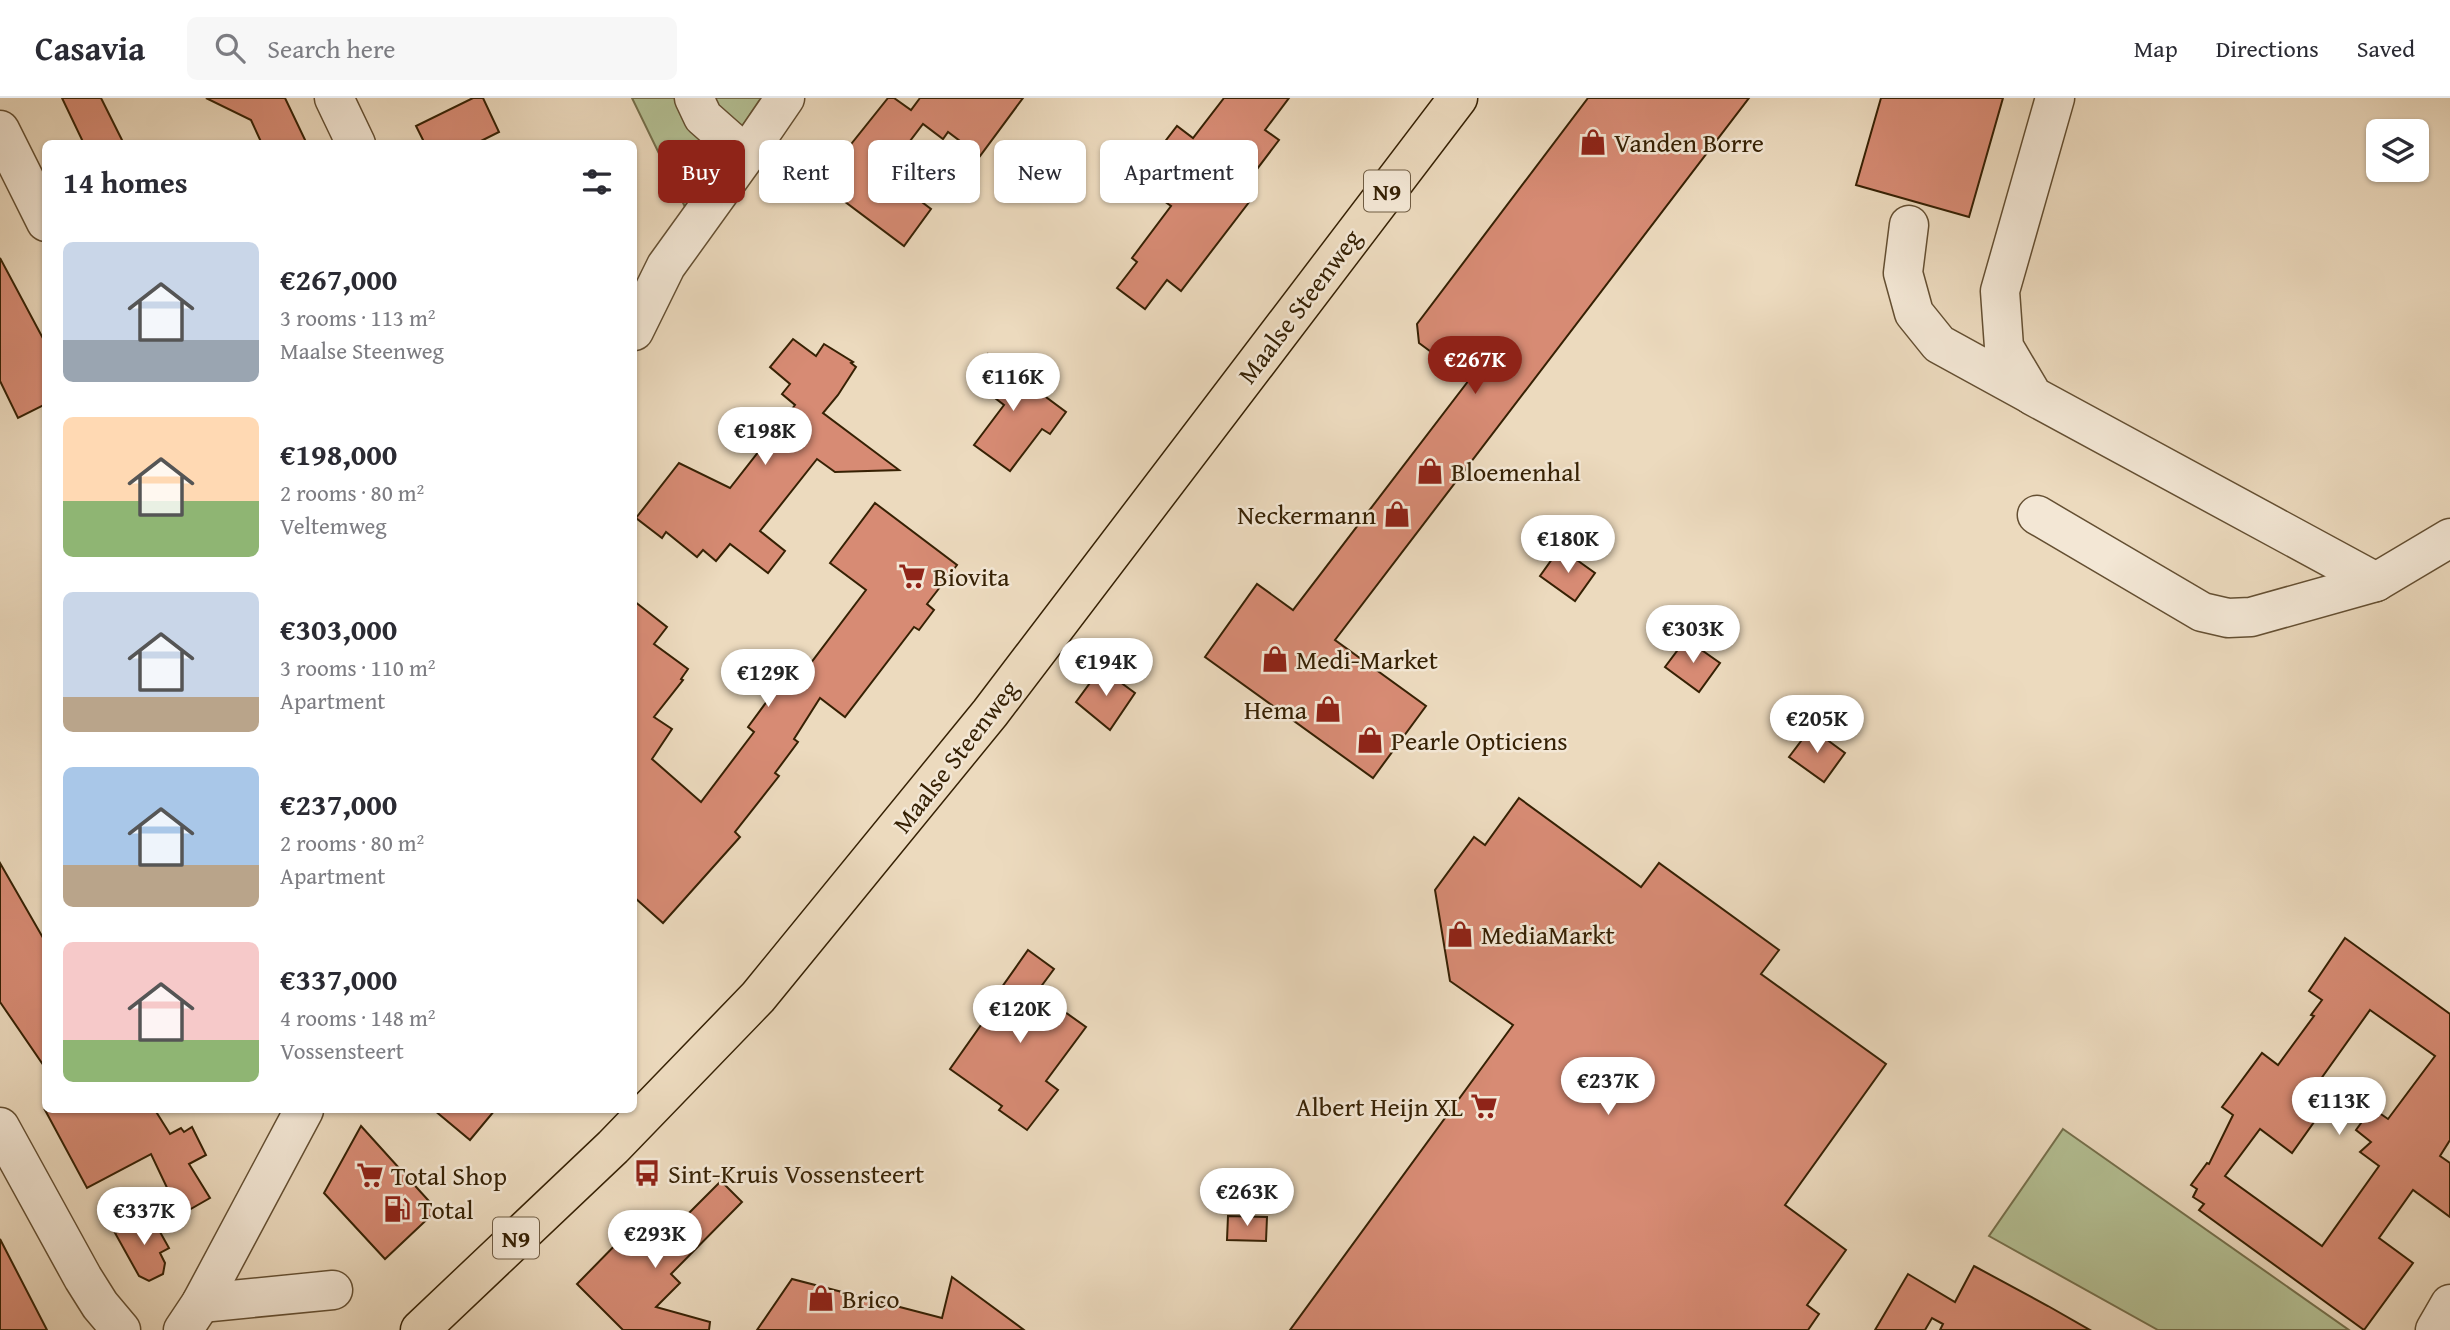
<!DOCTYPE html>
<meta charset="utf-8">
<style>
:root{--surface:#fff;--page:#f7f7f7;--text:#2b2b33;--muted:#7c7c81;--line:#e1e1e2;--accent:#8f2418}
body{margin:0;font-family:"Gentium Book Plus",serif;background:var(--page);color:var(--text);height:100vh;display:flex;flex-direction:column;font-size:26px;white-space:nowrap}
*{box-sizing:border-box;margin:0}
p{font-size:23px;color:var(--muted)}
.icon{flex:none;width:38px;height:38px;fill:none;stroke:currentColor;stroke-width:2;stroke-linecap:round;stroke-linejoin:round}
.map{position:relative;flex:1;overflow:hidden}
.panel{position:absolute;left:42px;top:42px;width:595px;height:973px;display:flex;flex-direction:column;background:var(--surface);border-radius:10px;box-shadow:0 2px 5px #0004}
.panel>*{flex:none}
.top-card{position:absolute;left:658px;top:42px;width:665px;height:63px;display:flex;gap:14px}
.controls{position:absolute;left:2366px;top:21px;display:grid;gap:14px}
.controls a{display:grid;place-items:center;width:63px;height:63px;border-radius:10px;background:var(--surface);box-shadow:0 2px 5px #0004;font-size:35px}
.price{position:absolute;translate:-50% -60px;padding:0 16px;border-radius:24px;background:#fff;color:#222;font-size:23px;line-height:46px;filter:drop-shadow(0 2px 4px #0008)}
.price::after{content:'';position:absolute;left:50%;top:42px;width:21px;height:16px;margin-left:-10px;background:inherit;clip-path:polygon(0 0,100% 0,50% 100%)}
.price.active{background:var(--accent);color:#fff}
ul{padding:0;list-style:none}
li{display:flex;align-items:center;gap:21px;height:175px;padding:0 21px}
li span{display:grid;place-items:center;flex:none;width:196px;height:140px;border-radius:10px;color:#555}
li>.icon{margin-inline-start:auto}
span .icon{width:84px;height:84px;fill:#fffc;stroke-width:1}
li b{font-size:30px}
h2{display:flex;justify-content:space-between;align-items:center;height:84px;padding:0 21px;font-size:30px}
.tag{padding:0 24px;border-radius:10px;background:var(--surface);box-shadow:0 2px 5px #0004;font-size:24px;line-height:63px}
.tag.active{background:var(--accent);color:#fff}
header{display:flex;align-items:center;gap:42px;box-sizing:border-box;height:98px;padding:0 35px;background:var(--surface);border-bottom:2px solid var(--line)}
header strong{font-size:33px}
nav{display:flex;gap:38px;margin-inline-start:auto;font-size:24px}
.search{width:490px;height:63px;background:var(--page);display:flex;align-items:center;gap:18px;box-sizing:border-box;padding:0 24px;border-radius:10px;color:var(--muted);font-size:26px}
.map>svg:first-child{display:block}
.green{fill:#b4c094;stroke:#75704c;stroke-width:2}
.building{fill:#d78b74;stroke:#362104;stroke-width:2;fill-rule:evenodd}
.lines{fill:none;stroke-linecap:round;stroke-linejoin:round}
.minor-casing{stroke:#644f32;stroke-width:41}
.major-casing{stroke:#362104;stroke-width:41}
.minor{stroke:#f3e7d5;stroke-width:38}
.major{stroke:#ecdabe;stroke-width:38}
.labels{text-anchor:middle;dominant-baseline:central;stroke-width:5;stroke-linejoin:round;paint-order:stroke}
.shield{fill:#f3e7d5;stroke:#6f5c43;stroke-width:2}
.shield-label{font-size:24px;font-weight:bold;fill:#362104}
.poi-label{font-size:26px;fill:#362104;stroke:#f3e7d5;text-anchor:start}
.street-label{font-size:26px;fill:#362104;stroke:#f3e7d5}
</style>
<header>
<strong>Casavia</strong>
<div class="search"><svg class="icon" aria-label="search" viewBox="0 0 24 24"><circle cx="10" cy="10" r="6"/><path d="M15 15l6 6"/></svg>Search here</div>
<nav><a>Map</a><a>Directions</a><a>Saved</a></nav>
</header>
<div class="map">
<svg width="2450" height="1232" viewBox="0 0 2450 1232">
<rect width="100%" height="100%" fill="#ecdabe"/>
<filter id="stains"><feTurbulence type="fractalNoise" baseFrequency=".00286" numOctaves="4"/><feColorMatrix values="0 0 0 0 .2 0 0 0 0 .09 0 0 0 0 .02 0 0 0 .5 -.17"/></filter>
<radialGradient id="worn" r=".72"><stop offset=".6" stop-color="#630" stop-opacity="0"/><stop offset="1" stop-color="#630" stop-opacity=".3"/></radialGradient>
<g class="green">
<path d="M632 0H761L686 111Z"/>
<path d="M2063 1031 2349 1232H2158L1989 1138Z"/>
</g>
<g class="building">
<path d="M62 0H101L124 46H84Z"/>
<path d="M206 0H285L307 46H262L251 22Z"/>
<path d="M473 0H483L499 34 475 46H425L416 28Z"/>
<path d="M888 0H894L911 12 920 0H1023L980 58 948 34 943 41 923 26 885 76 931 111 904 148 820 85Z"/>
<path d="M1224 0H1289L1265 32 1279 42 1242 91 1253 99 1181 193 1167 182 1145 211 1117 190 1137 164 1132 160 1171 108 1140 86V76L1177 28 1193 40Z"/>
<path d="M1588 0H1749L1335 542 1426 608 1373 680 1205 559 1257 486 1293 512 1469 282 1419 245 1417 226Z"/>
<path d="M1881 0H2003L1969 119 1856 87Z"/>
<path d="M0 160 46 246V306L18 320 0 283Z"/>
<path d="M793 241 816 258 824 246 853 264 851 265 856 269 838 297 823 315 899 372 835 374 817 361 760 433 785 453 768 475 730 446 716 463 703 452 697 459 666 434 662 440 636 420 679 365 730 390 795 307 782 296 790 286 770 269Z"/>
<path d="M988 256 1066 314 1050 336 1042 331 1010 373 974 347 1004 307 969 280Z"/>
<path d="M875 405 957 467 927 506 934 512 919 532 914 529 845 619 820 600 794 641 798 644 775 675 779 678 735 734 740 739 663 825 634 799V503L667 529 654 546 688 571 681 581 683 582 654 619 672 631 652 661 701 704 754 634 748 629 795 565 798 568 800 565 807 570 866 492 830 465Z"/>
<path d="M1560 450 1595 475 1575 503 1540 478Z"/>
<path d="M1686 541 1720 565 1699 594 1665 569Z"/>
<path d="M1101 570 1135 595 1110 632 1076 604Z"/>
<path d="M1811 630 1845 655 1824 684 1789 659Z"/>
<path d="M1519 700 1641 789 1659 765 1779 852 1761 876 1886 966 1785 1107 1846 1152 1807 1207 1819 1216 1808 1232H1290L1513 927 1450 883 1435 792 1474 739 1485 747Z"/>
<path d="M0 765 46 845V971L0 904Z"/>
<path d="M2345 840 2450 916V1042L2440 1058 2450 1065V1119L2413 1092 2379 1140 2413 1165 2364 1232 2199 1112 2204 1106 2193 1099 2197 1091 2191 1087 2207 1065 2209 1066 2233 1017 2222 1009 2262 955 2278 967 2314 918 2311 917 2322 902 2309 893ZM2370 912 2435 958 2388 1021 2372 1010 2356 1032 2371 1044 2360 1054 2379 1068 2322 1148 2225 1078 2260 1031 2292 1055 2329 1003 2313 992Z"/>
<path d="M1028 852 1054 871 1037 894 1086 929 1046 983 1058 992 1027 1032 999 1012 1002 1008 950 971 1000 900 997 896Z"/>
<path d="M45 1012H155L170 1036 181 1030 184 1034 192 1029 206 1057 189 1066 210 1100 180 1117 151 1056 87 1090Z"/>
<path d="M434 1012H495L470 1042Z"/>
<path d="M361 1028 437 1112 385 1161 324 1095Z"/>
<path d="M721 1083 742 1104 671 1176 680 1185 656 1209 710 1224 709 1232H623L577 1186 628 1134 649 1155Z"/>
<path d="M150 1116 169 1150 160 1155 165 1165 163 1176 149 1183 139 1178 115 1135Z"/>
<path d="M1228 1118 1267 1119 1266 1143 1227 1142Z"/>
<path d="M0 1141 47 1232H0Z"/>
<path d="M1974 1168 2048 1208 2090 1232H1940L1943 1226 1932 1220 1925 1232H1875L1908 1176 1955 1204Z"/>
<path d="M952 1179 1024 1232H757L792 1181 942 1220Z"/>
</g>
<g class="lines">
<defs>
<g id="minor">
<path d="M334 0 356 46"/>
<path d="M694 0 703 19 746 57"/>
<path d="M2055 0 2000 193 2004 249 2033 298 2376 484 2450 440"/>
<path d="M0 32 46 124"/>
<path d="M1909 127 1903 175 1914 215 1939 246 2032 297"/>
<path d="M634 233 666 168 746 57 785 0"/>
<path d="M2037 417 2202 514 2228 520 2251 519 2376 484"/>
<path d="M0 1029 83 1180 100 1207 121 1232"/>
<path d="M201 1205 333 1192"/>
<path d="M183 1232 201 1205 304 1012"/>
<path d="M2435 1232 2450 1206"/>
</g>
<path id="major" d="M420 1232 613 1049 758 899 990 615 1458 0"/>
</defs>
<use href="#minor" class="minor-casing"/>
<use href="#major" class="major-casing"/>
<use href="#minor" class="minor"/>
<use href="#major" class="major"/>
</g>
<defs>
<symbol id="shop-bare" viewBox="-9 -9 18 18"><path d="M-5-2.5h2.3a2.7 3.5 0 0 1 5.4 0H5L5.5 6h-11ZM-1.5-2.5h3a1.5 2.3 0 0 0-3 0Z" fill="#8f2418" stroke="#f3e7d5" stroke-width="2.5" paint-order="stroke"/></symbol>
<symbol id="supermarket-bare" viewBox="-9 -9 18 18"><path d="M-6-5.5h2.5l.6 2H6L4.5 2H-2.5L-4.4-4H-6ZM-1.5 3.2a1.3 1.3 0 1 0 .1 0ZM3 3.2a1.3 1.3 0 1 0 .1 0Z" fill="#8f2418" stroke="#f3e7d5" stroke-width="2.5" paint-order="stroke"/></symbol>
<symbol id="bus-bare" viewBox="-9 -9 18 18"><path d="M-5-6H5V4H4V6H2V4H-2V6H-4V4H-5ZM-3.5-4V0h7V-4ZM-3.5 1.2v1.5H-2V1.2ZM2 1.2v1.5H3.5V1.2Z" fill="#8f2418" stroke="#f3e7d5" stroke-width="2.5" paint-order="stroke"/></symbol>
<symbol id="fuel-bare" viewBox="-9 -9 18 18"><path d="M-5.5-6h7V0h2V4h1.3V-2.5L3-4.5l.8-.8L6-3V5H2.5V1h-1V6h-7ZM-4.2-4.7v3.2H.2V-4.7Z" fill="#8f2418" stroke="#f3e7d5" stroke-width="2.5" paint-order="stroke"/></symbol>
</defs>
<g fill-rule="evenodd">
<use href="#shop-bare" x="1574" y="25" width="38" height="38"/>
<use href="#shop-bare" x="1411" y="354" width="38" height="38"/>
<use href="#shop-bare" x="1378" y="397" width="38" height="38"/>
<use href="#supermarket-bare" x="893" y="459" width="38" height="38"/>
<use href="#shop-bare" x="1256" y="542" width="38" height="38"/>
<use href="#shop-bare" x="1309" y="592" width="38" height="38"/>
<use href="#shop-bare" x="1351" y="623" width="38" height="38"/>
<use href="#shop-bare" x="1441" y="817" width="38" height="38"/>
<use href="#supermarket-bare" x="1465" y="989" width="38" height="38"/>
<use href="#bus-bare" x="628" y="1056" width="38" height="38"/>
<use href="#supermarket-bare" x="351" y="1058" width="38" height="38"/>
<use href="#fuel-bare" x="378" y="1092" width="38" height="38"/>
<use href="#shop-bare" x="802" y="1181" width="38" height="38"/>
</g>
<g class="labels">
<g class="shield">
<rect x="1364" y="72.5" width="46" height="41" rx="5"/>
<rect x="493" y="1119.5" width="46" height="41" rx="5"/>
</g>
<g class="shield-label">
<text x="1387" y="93">N9</text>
<text x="516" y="1140">N9</text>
</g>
<g class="poi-label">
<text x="1614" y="44">Vanden Borre</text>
<text x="1451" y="373">Bloemenhal</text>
<text x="1376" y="416" text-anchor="end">Neckermann</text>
<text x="933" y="478">Biovita</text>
<text x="1296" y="561">Medi-Market</text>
<text x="1307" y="611" text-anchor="end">Hema</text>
<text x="1391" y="642">Pearle Opticiens</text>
<text x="1481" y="836">MediaMarkt</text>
<text x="1463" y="1008" text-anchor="end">Albert Heijn XL</text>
<text x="668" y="1075">Sint-Kruis Vossensteert</text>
<text x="391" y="1077">Total Shop</text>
<text x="418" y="1111">Total</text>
<text x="842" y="1200">Brico</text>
</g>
<g class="street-label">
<text transform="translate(1299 208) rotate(-53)">Maalse Steenweg</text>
<text transform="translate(955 658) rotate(-52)">Maalse Steenweg</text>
</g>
</g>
<rect width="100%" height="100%" filter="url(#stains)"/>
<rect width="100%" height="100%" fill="url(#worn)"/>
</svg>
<div class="controls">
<a><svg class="icon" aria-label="layers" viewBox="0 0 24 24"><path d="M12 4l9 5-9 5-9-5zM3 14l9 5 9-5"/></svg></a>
</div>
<b class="price active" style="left:1475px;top:298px">€267K</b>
<b class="price" style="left:1013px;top:315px">€116K</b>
<b class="price" style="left:765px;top:369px">€198K</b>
<b class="price" style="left:1568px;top:477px">€180K</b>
<b class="price" style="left:1693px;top:567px">€303K</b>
<b class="price" style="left:1106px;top:600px">€194K</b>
<b class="price" style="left:768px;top:611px">€129K</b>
<b class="price" style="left:1817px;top:657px">€205K</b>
<b class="price" style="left:1020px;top:947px">€120K</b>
<b class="price" style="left:1608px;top:1019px">€237K</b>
<b class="price" style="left:2339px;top:1039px">€113K</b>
<b class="price" style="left:1247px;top:1130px">€263K</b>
<b class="price" style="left:144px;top:1149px">€337K</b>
<b class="price" style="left:655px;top:1172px">€293K</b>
<div class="top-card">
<a class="tag active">Buy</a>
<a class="tag">Rent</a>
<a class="tag">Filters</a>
<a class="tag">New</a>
<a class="tag">Apartment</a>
</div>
<section class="panel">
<h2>14 homes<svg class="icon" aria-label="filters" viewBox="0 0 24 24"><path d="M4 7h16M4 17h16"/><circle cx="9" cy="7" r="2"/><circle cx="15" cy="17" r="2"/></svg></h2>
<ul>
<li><span style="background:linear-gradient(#c9d6e8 70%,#9aa5b1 0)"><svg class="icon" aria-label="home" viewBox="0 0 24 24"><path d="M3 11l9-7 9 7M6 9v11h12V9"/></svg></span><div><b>€267,000</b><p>3 rooms · 113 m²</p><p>Maalse Steenweg</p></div></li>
<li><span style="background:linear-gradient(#ffd9b3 60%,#8fb573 0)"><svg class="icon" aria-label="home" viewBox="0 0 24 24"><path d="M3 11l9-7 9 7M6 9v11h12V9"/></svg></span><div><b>€198,000</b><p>2 rooms · 80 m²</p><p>Veltemweg</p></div></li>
<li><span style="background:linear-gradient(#c9d6e8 75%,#b9a48a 0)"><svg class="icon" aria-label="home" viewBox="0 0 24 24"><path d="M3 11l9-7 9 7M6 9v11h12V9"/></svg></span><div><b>€303,000</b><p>3 rooms · 110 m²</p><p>Apartment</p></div></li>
<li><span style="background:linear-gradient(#a9c7e8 70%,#b9a48a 0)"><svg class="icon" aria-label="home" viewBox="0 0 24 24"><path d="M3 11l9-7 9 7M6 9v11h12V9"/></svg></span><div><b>€237,000</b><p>2 rooms · 80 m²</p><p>Apartment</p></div></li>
<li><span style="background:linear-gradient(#f6c9c9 70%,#8fb573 0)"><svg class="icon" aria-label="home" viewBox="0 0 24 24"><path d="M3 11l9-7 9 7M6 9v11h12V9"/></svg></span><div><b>€337,000</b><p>4 rooms · 148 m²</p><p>Vossensteert</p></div></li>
</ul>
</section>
</div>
